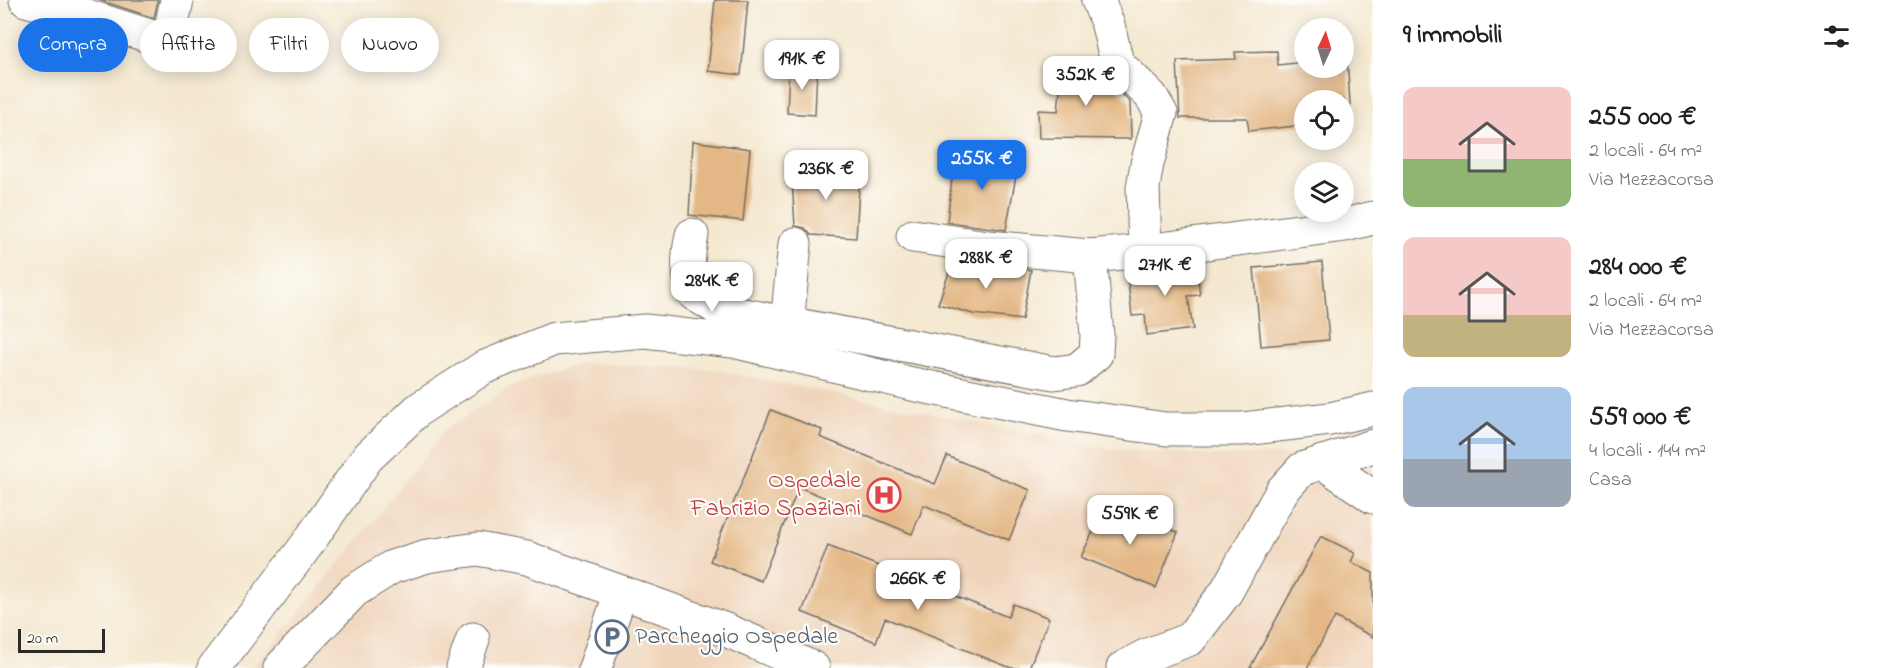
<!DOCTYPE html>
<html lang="it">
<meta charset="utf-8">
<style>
:root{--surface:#fff;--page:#f2f2f2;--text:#202124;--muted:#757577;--accent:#1a73e8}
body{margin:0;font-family:"Indie Flower",sans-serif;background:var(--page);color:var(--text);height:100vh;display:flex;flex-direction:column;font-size:22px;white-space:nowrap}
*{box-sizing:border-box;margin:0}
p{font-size:20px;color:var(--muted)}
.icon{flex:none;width:33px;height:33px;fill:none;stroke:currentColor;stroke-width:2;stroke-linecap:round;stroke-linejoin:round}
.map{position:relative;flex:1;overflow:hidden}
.sheet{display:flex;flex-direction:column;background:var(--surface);width:510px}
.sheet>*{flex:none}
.guide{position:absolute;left:18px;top:18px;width:570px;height:54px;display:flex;gap:12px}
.needle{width:39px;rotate:4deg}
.tools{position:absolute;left:1294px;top:18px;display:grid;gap:12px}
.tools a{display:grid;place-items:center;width:60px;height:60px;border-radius:50%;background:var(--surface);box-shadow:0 3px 15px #0003;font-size:30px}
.scale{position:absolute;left:18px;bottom:15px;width:87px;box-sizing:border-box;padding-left:6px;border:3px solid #2b2b2b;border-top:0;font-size:16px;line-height:21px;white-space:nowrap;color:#2b2b2b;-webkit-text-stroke:4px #fdfcf7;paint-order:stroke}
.price{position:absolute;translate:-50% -51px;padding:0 14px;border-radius:12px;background:#fff;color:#222;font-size:20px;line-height:39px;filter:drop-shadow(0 2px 3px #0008)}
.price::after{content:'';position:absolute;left:50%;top:36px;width:18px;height:14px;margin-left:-9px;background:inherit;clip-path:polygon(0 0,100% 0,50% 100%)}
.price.selected{background:var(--accent);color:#fff}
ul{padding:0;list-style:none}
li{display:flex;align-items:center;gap:18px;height:150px;padding:0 30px}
li span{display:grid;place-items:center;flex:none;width:168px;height:120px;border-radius:12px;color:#555}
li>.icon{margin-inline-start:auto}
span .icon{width:72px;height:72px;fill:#fffc;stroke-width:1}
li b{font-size:26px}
h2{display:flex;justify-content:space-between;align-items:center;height:72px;padding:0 30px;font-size:26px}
.chip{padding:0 21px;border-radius:27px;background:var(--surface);box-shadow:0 3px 15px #0003;font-size:21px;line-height:54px}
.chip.selected{background:var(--accent);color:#fff}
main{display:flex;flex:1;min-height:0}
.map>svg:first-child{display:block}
.built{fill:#f0d5bc}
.building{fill:#e4b886}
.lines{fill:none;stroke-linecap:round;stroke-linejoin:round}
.minor-casing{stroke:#716d65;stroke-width:35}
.minor{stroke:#fff;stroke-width:33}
.labels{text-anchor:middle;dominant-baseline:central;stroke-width:4.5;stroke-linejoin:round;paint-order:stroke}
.health-label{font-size:24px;fill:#be3a42;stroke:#fdfcf7;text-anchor:end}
.service-label{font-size:24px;fill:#4e5e75;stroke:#fdfcf7;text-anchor:start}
</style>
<main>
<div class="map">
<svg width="1373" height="668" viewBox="0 0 1373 668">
<rect width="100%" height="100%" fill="#fdfcf7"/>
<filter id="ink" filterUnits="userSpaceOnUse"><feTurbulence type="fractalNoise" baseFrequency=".0167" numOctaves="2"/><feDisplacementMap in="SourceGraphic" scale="12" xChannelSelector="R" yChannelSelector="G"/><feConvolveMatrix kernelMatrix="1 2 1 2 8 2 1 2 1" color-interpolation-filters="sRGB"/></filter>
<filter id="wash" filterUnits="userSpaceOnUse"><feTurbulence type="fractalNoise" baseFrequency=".008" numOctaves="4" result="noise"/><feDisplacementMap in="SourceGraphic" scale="24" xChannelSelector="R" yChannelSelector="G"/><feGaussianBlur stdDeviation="1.35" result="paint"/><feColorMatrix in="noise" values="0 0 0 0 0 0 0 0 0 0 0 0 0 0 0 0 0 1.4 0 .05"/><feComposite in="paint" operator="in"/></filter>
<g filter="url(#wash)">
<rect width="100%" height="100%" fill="#f4e8d0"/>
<path class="built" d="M581 363 709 369 1110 449 1210 455H1301L1373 435V668H254L363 534 445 430 513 385Z"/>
<g id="blocks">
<g class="building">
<path d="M99 0H158L154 18Z"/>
<path d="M715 0H748L741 75 708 71Z"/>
<path d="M1277 51 1278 65 1305 62V68H1344V57L1347 56 1351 120 1344 121V100H1305V125L1249 131 1247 118H1180L1177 61 1236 59 1235 52Z"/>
<path d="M1063 58 1096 63 1095 79 1110 82 1130 102 1131 139 1039 138 1038 110 1058 111Z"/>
<path d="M789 68 817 69 815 115 787 113Z"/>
<path d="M693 141 750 149 743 221 689 215Z"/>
<path d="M955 153 1019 160 1006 230 947 222Z"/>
<path d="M791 165 860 171 856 238 811 235 805 228 795 226Z"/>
<path d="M953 261 1031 270 1022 320 973 314 938 304Z"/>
<path d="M1322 262 1329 340 1261 346 1254 268Z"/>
<path d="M1196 263 1200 295 1188 296 1193 329 1147 335 1145 315 1132 316 1128 282 1137 281 1136 271Z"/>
<path d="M771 410 822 430 820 437 935 484 947 456 1030 490 1009 540 924 505 912 534 799 487 761 581 710 561Z"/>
<path d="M1106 504 1178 532 1156 588 1081 557Z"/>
<path d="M1321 536 1355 553 1351 562 1373 573V637L1335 617 1307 668H1250Z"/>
<path d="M828 546 1008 617 1013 604 1049 618 1029 668H1011L885 618 876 642 802 612Z"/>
</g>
</g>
</g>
<g filter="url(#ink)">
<use href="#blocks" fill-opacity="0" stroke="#716d65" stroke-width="1.5"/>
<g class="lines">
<defs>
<g id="minor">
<path d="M26 0 87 16 168 42 177 0"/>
<path d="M1098 0 1108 25 1117 63 1151 96 1161 113 1147 164 1143 187 1145 251"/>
<path d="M692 235C687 258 687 272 694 294L722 311 1054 373 1077 370 1096 354 1097 335 1090 256"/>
<path d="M913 236 988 247 1090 256 1145 251 1345 225 1373 218"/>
<path d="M787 324 795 244"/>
<path d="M1322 462 1373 497"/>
<path d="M214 668 306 546 367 458 419 409 483 368 554 339 645 331 733 341 912 384 1067 415 1166 429H1243L1330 419 1373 409"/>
<path d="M280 668 354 591 392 567 427 556 478 549 527 558 726 630 813 668"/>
<path d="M463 668 473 639"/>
<path d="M595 668 621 592"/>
<path d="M1123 668 1145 656 1190 639 1226 592 1282 491 1302 469 1373 446"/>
</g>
</defs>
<use href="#minor" class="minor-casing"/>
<use href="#minor" class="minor"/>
</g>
</g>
<defs>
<symbol id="hospital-ring" viewBox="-11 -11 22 22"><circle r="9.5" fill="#fdfcf7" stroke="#e0444e" stroke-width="1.5"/><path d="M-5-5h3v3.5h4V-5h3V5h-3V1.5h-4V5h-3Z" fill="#e0444e"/></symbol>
<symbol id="parking-ring" viewBox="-11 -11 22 22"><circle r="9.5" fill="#fdfcf7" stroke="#5c6f8a" stroke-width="1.5"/><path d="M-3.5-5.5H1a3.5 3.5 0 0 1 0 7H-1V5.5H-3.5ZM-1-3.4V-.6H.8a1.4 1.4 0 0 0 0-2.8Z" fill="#5c6f8a"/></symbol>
</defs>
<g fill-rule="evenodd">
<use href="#hospital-ring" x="865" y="476" width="38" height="38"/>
<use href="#parking-ring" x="593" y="618" width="38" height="38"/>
</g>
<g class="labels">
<g class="health-label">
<text x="861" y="481">Ospedale<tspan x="861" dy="28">Fabrizio Spaziani</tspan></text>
</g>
<g class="service-label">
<text x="635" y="637">Parcheggio Ospedale</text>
</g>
</g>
</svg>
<div class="tools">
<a><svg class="needle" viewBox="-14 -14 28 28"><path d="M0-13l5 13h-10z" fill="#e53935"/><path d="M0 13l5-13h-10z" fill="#757577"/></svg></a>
<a><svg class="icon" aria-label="locate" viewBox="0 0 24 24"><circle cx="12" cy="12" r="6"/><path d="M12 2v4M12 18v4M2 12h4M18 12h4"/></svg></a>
<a><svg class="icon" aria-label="layers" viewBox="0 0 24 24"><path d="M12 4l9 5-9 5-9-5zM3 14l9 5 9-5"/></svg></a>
</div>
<div class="scale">20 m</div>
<b class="price" style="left:802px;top:91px">191K €</b>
<b class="price" style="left:1086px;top:107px">352K €</b>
<b class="price selected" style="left:982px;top:191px">255K €</b>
<b class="price" style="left:826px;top:201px">236K €</b>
<b class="price" style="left:986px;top:290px">288K €</b>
<b class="price" style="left:1165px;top:297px">271K €</b>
<b class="price" style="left:712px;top:313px">284K €</b>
<b class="price" style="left:1130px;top:546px">559K €</b>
<b class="price" style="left:918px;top:611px">266K €</b>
<div class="guide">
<a class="chip selected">Compra</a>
<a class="chip">Affitta</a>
<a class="chip">Filtri</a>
<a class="chip">Nuovo</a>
</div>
</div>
<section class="sheet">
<h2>9 immobili<svg class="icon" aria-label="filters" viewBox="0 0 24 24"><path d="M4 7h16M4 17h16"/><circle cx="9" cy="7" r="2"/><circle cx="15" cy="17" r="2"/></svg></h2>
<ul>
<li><span style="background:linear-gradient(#f6c9c9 60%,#8fb573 0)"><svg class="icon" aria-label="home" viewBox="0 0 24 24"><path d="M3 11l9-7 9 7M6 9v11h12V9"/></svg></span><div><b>255 000 €</b><p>2 locali · 64 m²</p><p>Via Mezzacorsa</p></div></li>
<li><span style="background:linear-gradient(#f6c9c9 65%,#c2b280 0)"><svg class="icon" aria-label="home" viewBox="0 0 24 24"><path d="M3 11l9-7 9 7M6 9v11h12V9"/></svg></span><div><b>284 000 €</b><p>2 locali · 64 m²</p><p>Via Mezzacorsa</p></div></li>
<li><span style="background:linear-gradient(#a9c7e8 60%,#9aa5b1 0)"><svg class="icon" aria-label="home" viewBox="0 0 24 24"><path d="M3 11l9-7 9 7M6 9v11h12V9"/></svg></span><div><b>559 000 €</b><p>4 locali · 144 m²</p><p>Casa</p></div></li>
</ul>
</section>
</main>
